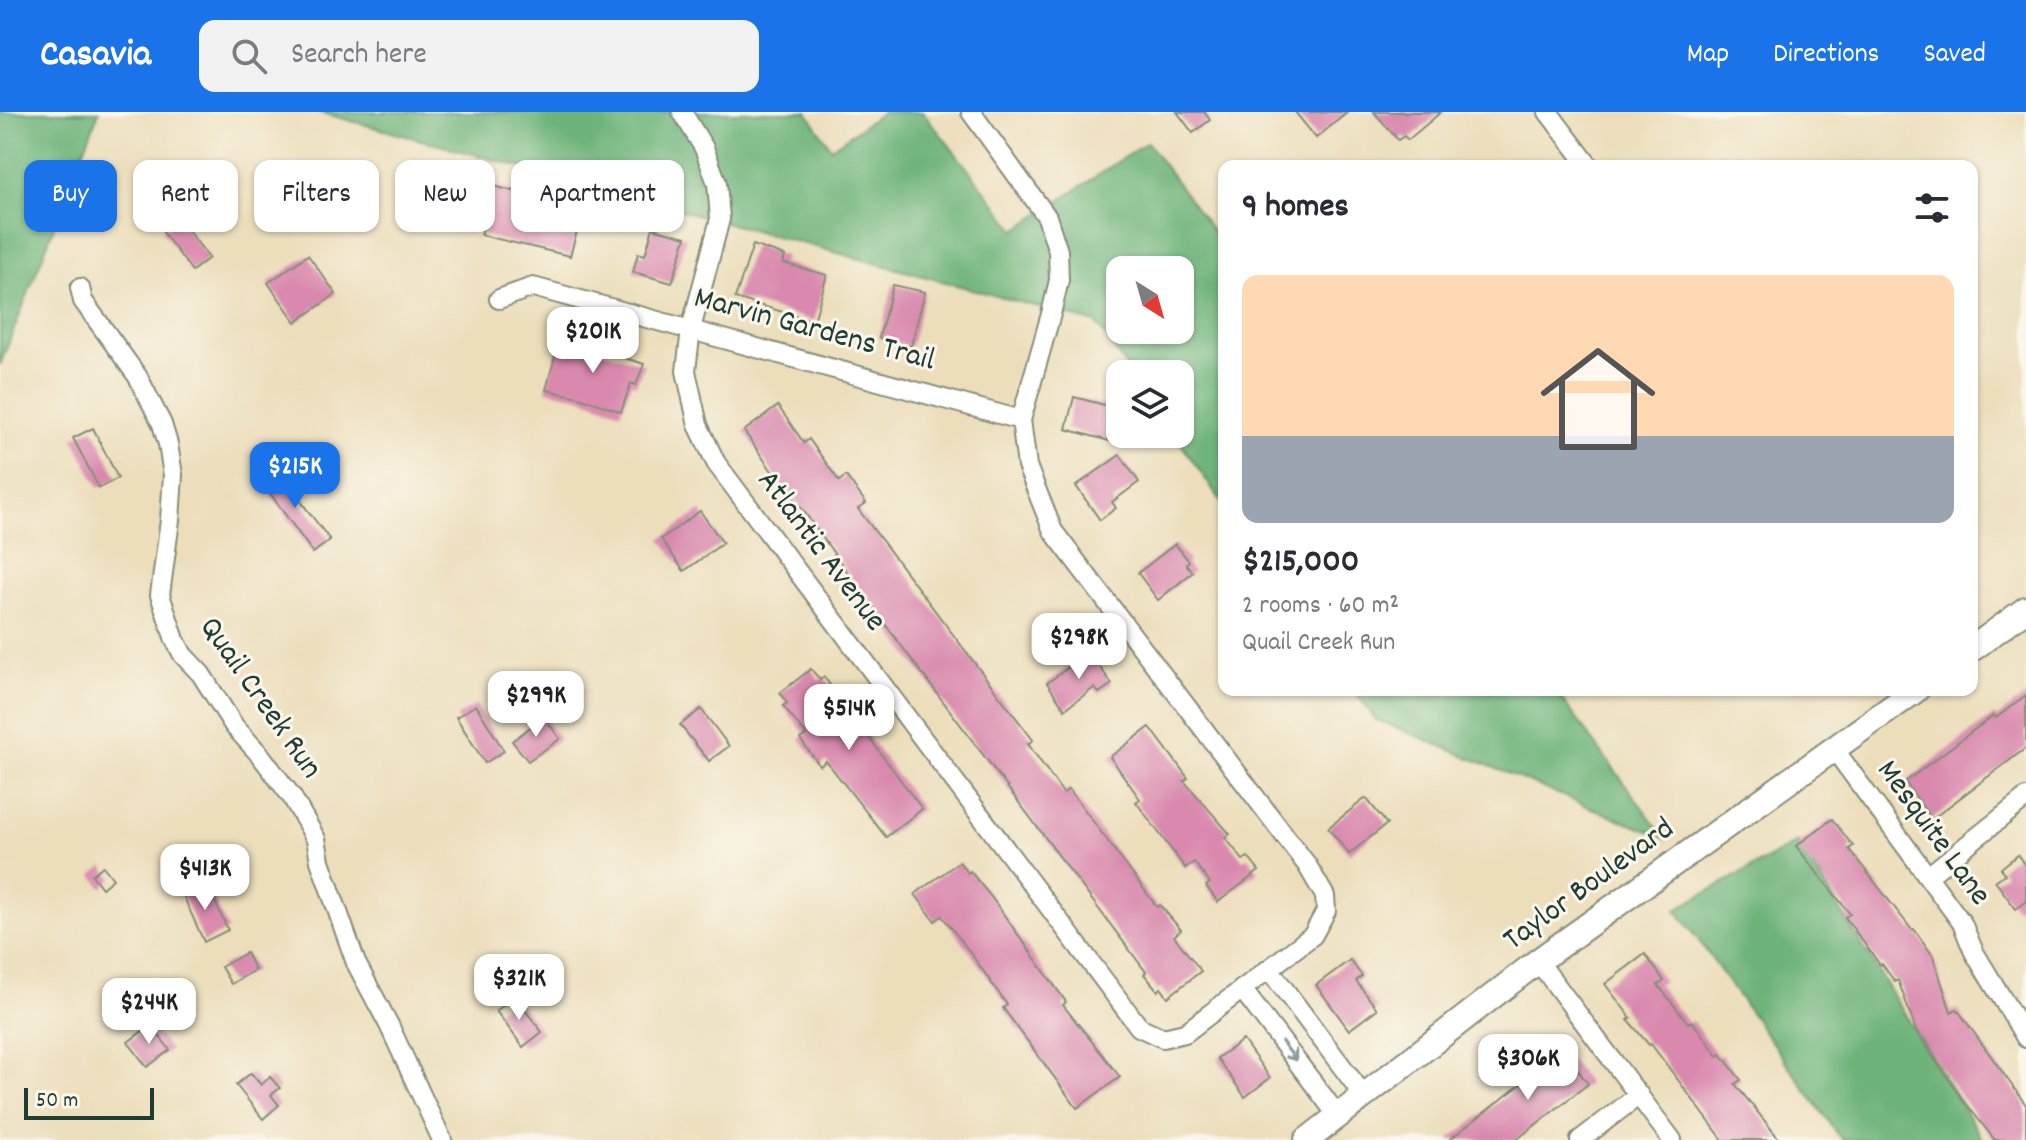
<!DOCTYPE html>
<meta charset="utf-8">
<style>
:root{--surface:#fff;--page:#f2f2f3;--text:#2b2b33;--muted:#7c7c81;--line:#e1e1e2;--accent:#1a73e8}
body{margin:0;font-family:Dekko,sans-serif;background:var(--page);color:var(--text);height:100vh;display:flex;flex-direction:column;font-size:30px;white-space:nowrap}
*{box-sizing:border-box;margin:0}
p{font-size:26px;color:var(--muted)}
.icon{flex:none;width:44px;height:44px;fill:none;stroke:currentColor;stroke-width:2;stroke-linecap:round;stroke-linejoin:round}
.map{position:relative;flex:1;overflow:hidden}
.drawer{position:absolute;left:1218px;top:48px;width:760px;height:536px;display:flex;flex-direction:column;background:var(--surface);border-radius:16px;box-shadow:0 2px 6px #0004}
.drawer>*{flex:none}
.top-card{position:absolute;left:24px;top:48px;width:760px;height:72px;display:flex;gap:16px}
.needle{width:52px;rotate:143deg}
.fabs{position:absolute;left:1106px;top:144px;display:grid;gap:16px}
.fabs a{display:grid;place-items:center;width:88px;height:88px;border-radius:16px;background:var(--surface);box-shadow:0 2px 6px #0004;font-size:40px}
.scale{position:absolute;left:24px;bottom:20px;width:130px;box-sizing:border-box;padding-left:8px;border:4px solid #1f3d34;border-top:0;font-size:22px;line-height:28px;white-space:nowrap;color:#1f3d34;-webkit-text-stroke:6px #fbf7ec;paint-order:stroke}
.price{position:absolute;translate:-50% -68px;padding:0 18px;border-radius:16px;background:#fff;color:#222;font-size:26px;line-height:52px;filter:drop-shadow(0 2px 4px #0008)}
.price::after{content:'';position:absolute;left:50%;top:48px;width:24px;height:18px;margin-left:-12px;background:inherit;clip-path:polygon(0 0,100% 0,50% 100%)}
.price.selected{background:var(--accent);color:#fff}
ul{padding:0;list-style:none}
li{display:grid;align-content:center;gap:16px;height:424px;padding:0 24px}
li+li{border-top:2px solid var(--line)}
li span{display:grid;place-items:center;height:248px;border-radius:16px;color:#555}
li>.icon{margin-inline-start:auto}
span .icon{width:144px;height:144px;fill:#fffc;stroke-width:1}
li b{font-size:34px}
h2{display:flex;justify-content:space-between;align-items:center;height:96px;padding:0 24px;font-size:34px}
.chip{padding:0 28px;border-radius:16px;background:var(--surface);box-shadow:0 2px 6px #0004;font-size:28px;line-height:72px}
.chip.selected{background:var(--accent);color:#fff}
header{display:flex;align-items:center;gap:48px;box-sizing:border-box;height:112px;padding:0 40px;background:var(--accent);color:#fff}
header strong{font-size:38px}
nav{display:flex;gap:44px;margin-inline-start:auto;font-size:28px}
.search{width:560px;height:72px;background:var(--page);display:flex;align-items:center;gap:20px;box-sizing:border-box;padding:0 28px;border-radius:16px;color:var(--muted);font-size:30px}
.map>svg:first-child{display:block}
.forest{fill:#6eb47a;stroke:#467857;stroke-width:2;fill-rule:evenodd}
.building{fill:#d989ae}
.lines{fill:none;stroke-linecap:round;stroke-linejoin:round}
.street-casing{stroke:#868e78;stroke-width:22}
.secondary-casing{stroke:#868e78;stroke-width:28}
.street{stroke:#fff;stroke-width:18}
.secondary{stroke:#fff;stroke-width:24}
.oneway{stroke:#8f9e9a}
.labels{text-anchor:middle;dominant-baseline:central;stroke-width:6;stroke-linejoin:round;paint-order:stroke}
.street-label{font-size:32px;fill:#1f3d34;stroke:#fbf7ec}
</style>
<header>
<strong>Casavia</strong>
<div class="search"><svg class="icon" aria-label="search" viewBox="0 0 24 24"><circle cx="10" cy="10" r="6"/><path d="M15 15l6 6"/></svg>Search here</div>
<nav><a>Map</a><a>Directions</a><a>Saved</a></nav>
</header>
<div class="map">
<svg width="2026" height="1028" viewBox="0 0 2026 1028">
<rect width="100%" height="100%" fill="#fbf7ec"/>
<filter id="ink" filterUnits="userSpaceOnUse"><feTurbulence type="fractalNoise" baseFrequency=".0125" numOctaves="2"/><feDisplacementMap in="SourceGraphic" scale="16" xChannelSelector="R" yChannelSelector="G"/><feConvolveMatrix kernelMatrix="1 2 1 2 8 2 1 2 1" color-interpolation-filters="sRGB"/></filter>
<filter id="wash" filterUnits="userSpaceOnUse"><feTurbulence type="fractalNoise" baseFrequency=".006" numOctaves="4" result="noise"/><feDisplacementMap in="SourceGraphic" scale="32" xChannelSelector="R" yChannelSelector="G"/><feGaussianBlur stdDeviation="1.8" result="paint"/><feColorMatrix in="noise" values="0 0 0 0 0 0 0 0 0 0 0 0 0 0 0 0 0 1.4 0 .05"/><feComposite in="paint" operator="in"/></filter>
<g filter="url(#wash)">
<rect width="100%" height="100%" fill="#ecdebb"/>
<g class="forest">
<path d="M0 0H99L0 253Z"/>
<path d="M318 0H807L831 36 883 0H923L1016 118 1147 30 1224 134V393L1174 322H1180V262H1132L1096 211ZM1120 158H1180V218H1120Z"/>
<path d="M1354 578H1555L1665 726 1375 607Z"/>
<path d="M1798 730 1983 1028H1842L1676 797Z"/>
</g>
<g id="blocks">
<g class="building">
<path d="M1177 0H1204L1210 8 1193 21Z"/>
<path d="M1295 0H1348L1316 26Z"/>
<path d="M1374 0H1441L1408 28 1404 24 1398 28Z"/>
<path d="M493 74 525 82 518 110 544 117 551 90 583 98 570 144 481 123Z"/>
<path d="M179 106 209 146 192 159 162 119Z"/>
<path d="M653 116 686 125 672 171 633 160 638 141 645 143Z"/>
<path d="M753 133 785 144 783 151 827 163 814 209 735 186Z"/>
<path d="M308 143 336 182 296 210 268 171Z"/>
<path d="M893 173 925 180 911 234 879 226Z"/>
<path d="M560 226 644 252 636 273 631 271 621 300 579 285 546 278Z"/>
<path d="M1074 285 1120 297V332L1066 317Z"/>
<path d="M778 294 804 331 809 327 839 369 846 364 866 391 858 397 1033 628 1028 632 1063 681 1069 677 1157 795 1160 793 1181 818 1174 824 1201 859 1168 885 1161 876 1158 879 1144 862 1146 860 879 504 790 380 788 382 744 319Z"/>
<path d="M93 316 118 366 99 376 73 326Z"/>
<path d="M1120 343 1139 370 1112 390 1116 396 1100 408 1076 374Z"/>
<path d="M274 354 330 428 313 441 259 366Z"/>
<path d="M700 399 723 431 684 459 661 427Z"/>
<path d="M1175 432 1189 449 1186 452 1193 460 1158 488 1138 461Z"/>
<path d="M1089 540 1112 572 1099 581 1094 576 1065 597 1047 571Z"/>
<path d="M811 557 820 568 824 565 922 697 886 725 826 649 820 654 800 627 806 623 783 594 787 591 780 581Z"/>
<path d="M2026 583V636L1932 707 1905 670 1994 603 1996 606Z"/>
<path d="M476 593 504 639 485 651 456 605Z"/>
<path d="M701 597 729 634 709 649 680 613Z"/>
<path d="M544 605 560 627 528 649 512 629Z"/>
<path d="M1150 615 1188 666 1184 669 1230 722 1225 725 1243 748 1248 745 1259 759 1218 790 1206 774 1210 771 1194 750 1185 756 1165 729 1136 690 1140 687 1110 645Z"/>
<path d="M1366 686 1387 712 1349 742 1328 716Z"/>
<path d="M1832 707 1853 734 1849 737 1912 818 1914 817 1933 844 1951 900 1957 897 2026 993V1028H1995L1963 988 1917 921 1898 868 1895 870 1882 852 1880 853 1845 805 1850 802 1796 734Z"/>
<path d="M2018 743 2026 755V790L2016 797 1995 769 2005 762 2001 756Z"/>
<path d="M959 750 968 761 970 759 992 786 1066 890 1063 893 1120 965 1077 996 1003 896 1007 893 970 840 942 804 935 809 915 782Z"/>
<path d="M103 754 113 767 102 776 92 763Z"/>
<path d="M206 770 228 818 204 830 182 781Z"/>
<path d="M246 841 255 858 231 872 221 855Z"/>
<path d="M1645 842 1664 869 1658 873 1688 911 1692 909 1718 944 1721 942 1741 968 1735 972 1780 1028H1723L1651 932 1649 933 1628 908 1631 906 1605 872Z"/>
<path d="M1350 848 1362 864 1356 869 1377 897 1349 918 1316 873Z"/>
<path d="M515 885 542 920 523 935 496 899Z"/>
<path d="M151 913 170 938 147 955 128 930Z"/>
<path d="M1243 928 1270 966 1245 985 1217 946Z"/>
<path d="M1562 936 1588 972 1516 1028H1449L1538 959 1535 955Z"/>
<path d="M251 961 261 973 270 965 280 976 271 983 279 993 263 1007 236 973Z"/>
</g>
</g>
</g>
<g filter="url(#ink)">
<use href="#blocks" fill-opacity="0" stroke="#868e78" stroke-width="2"/>
<g class="lines">
<defs>
<g id="street">
<path d="M682 0 704 36 717 71 720 107 691 217 686 259 698 313 716 351 1139 915 1163 926 1185 921 1313 823 1326 799 1325 784 1307 753 1053 419 1027 354 1021 308 1051 202 1059 168 1058 139 1047 105 971 0"/>
<path d="M1548 0 1589 54"/>
<path d="M80 176 83 189 138 265 162 312 168 332 173 363 170 408 160 483 175 528 183 543 201 562 234 614 261 644 292 685 316 727 320 749 356 851 389 913 442 1028"/>
<path d="M499 187 533 175 1021 308"/>
<path d="M1834 637 1962 811 1974 840 2026 926"/>
<path d="M1928 764 2026 686"/>
<path d="M1538 849 1672 1028"/>
<path d="M1269 857 1364 984"/>
<path d="M1242 877 1338 1004"/>
<path d="M1580 1028 1639 983"/>
</g>
<g id="secondary">
<path d="M1972 537 2026 497"/>
<path d="M1307 1028 1538 849 1916 578"/>
</g>
</defs>
<use href="#street" class="street-casing"/>
<use href="#secondary" class="secondary-casing"/>
<use href="#street" class="street"/>
<use href="#secondary" class="secondary"/>
</g>
<defs><path id="oneway-shaft" d="M-6 0H5M1.5-3L5.5 0L1.5 3" fill="none" stroke-width="1.6" stroke-linecap="round" stroke-linejoin="round" transform="scale(2)"/></defs>
<use class="oneway" href="#oneway-shaft" transform="translate(1289 939) rotate(53)"/>
</g>
<g class="labels">
<g class="street-label">
<text transform="translate(814 219) rotate(15)">Marvin Gardens Trail</text>
<text transform="translate(820 440) rotate(53)">Atlantic Avenue</text>
<text transform="translate(259 587) rotate(55)">Quail Creek Run</text>
<text transform="translate(1932 722) rotate(54)">Mesquite Lane</text>
<text transform="translate(1590 774) rotate(-36)">Taylor Boulevard</text>
</g>
</g>
</svg>
<div class="fabs">
<a><svg class="needle" viewBox="-14 -14 28 28"><path d="M0-13l5 13h-10z" fill="#e53935"/><path d="M0 13l5-13h-10z" fill="#7c7c81"/></svg></a>
<a><svg class="icon" aria-label="layers" viewBox="0 0 24 24"><path d="M12 4l9 5-9 5-9-5zM3 14l9 5 9-5"/></svg></a>
</div>
<div class="scale">50 m</div>
<b class="price" style="left:593px;top:263px">$201K</b>
<b class="price selected" style="left:295px;top:398px">$215K</b>
<b class="price" style="left:1079px;top:569px">$298K</b>
<b class="price" style="left:536px;top:627px">$299K</b>
<b class="price" style="left:849px;top:640px">$514K</b>
<b class="price" style="left:205px;top:800px">$413K</b>
<b class="price" style="left:519px;top:910px">$321K</b>
<b class="price" style="left:149px;top:934px">$244K</b>
<b class="price" style="left:1528px;top:990px">$306K</b>
<div class="top-card">
<a class="chip selected">Buy</a>
<a class="chip">Rent</a>
<a class="chip">Filters</a>
<a class="chip">New</a>
<a class="chip">Apartment</a>
</div>
<section class="drawer">
<h2>9 homes<svg class="icon" aria-label="filters" viewBox="0 0 24 24"><path d="M4 7h16M4 17h16"/><circle cx="9" cy="7" r="2"/><circle cx="15" cy="17" r="2"/></svg></h2>
<ul>
<li><span style="background:linear-gradient(#ffd9b3 65%,#9aa5b1 0)"><svg class="icon" aria-label="home" viewBox="0 0 24 24"><path d="M3 11l9-7 9 7M6 9v11h12V9"/></svg></span><div><b>$215,000</b><p>2 rooms · 60 m²</p><p>Quail Creek Run</p></div></li>
</ul>
</section>
</div>
